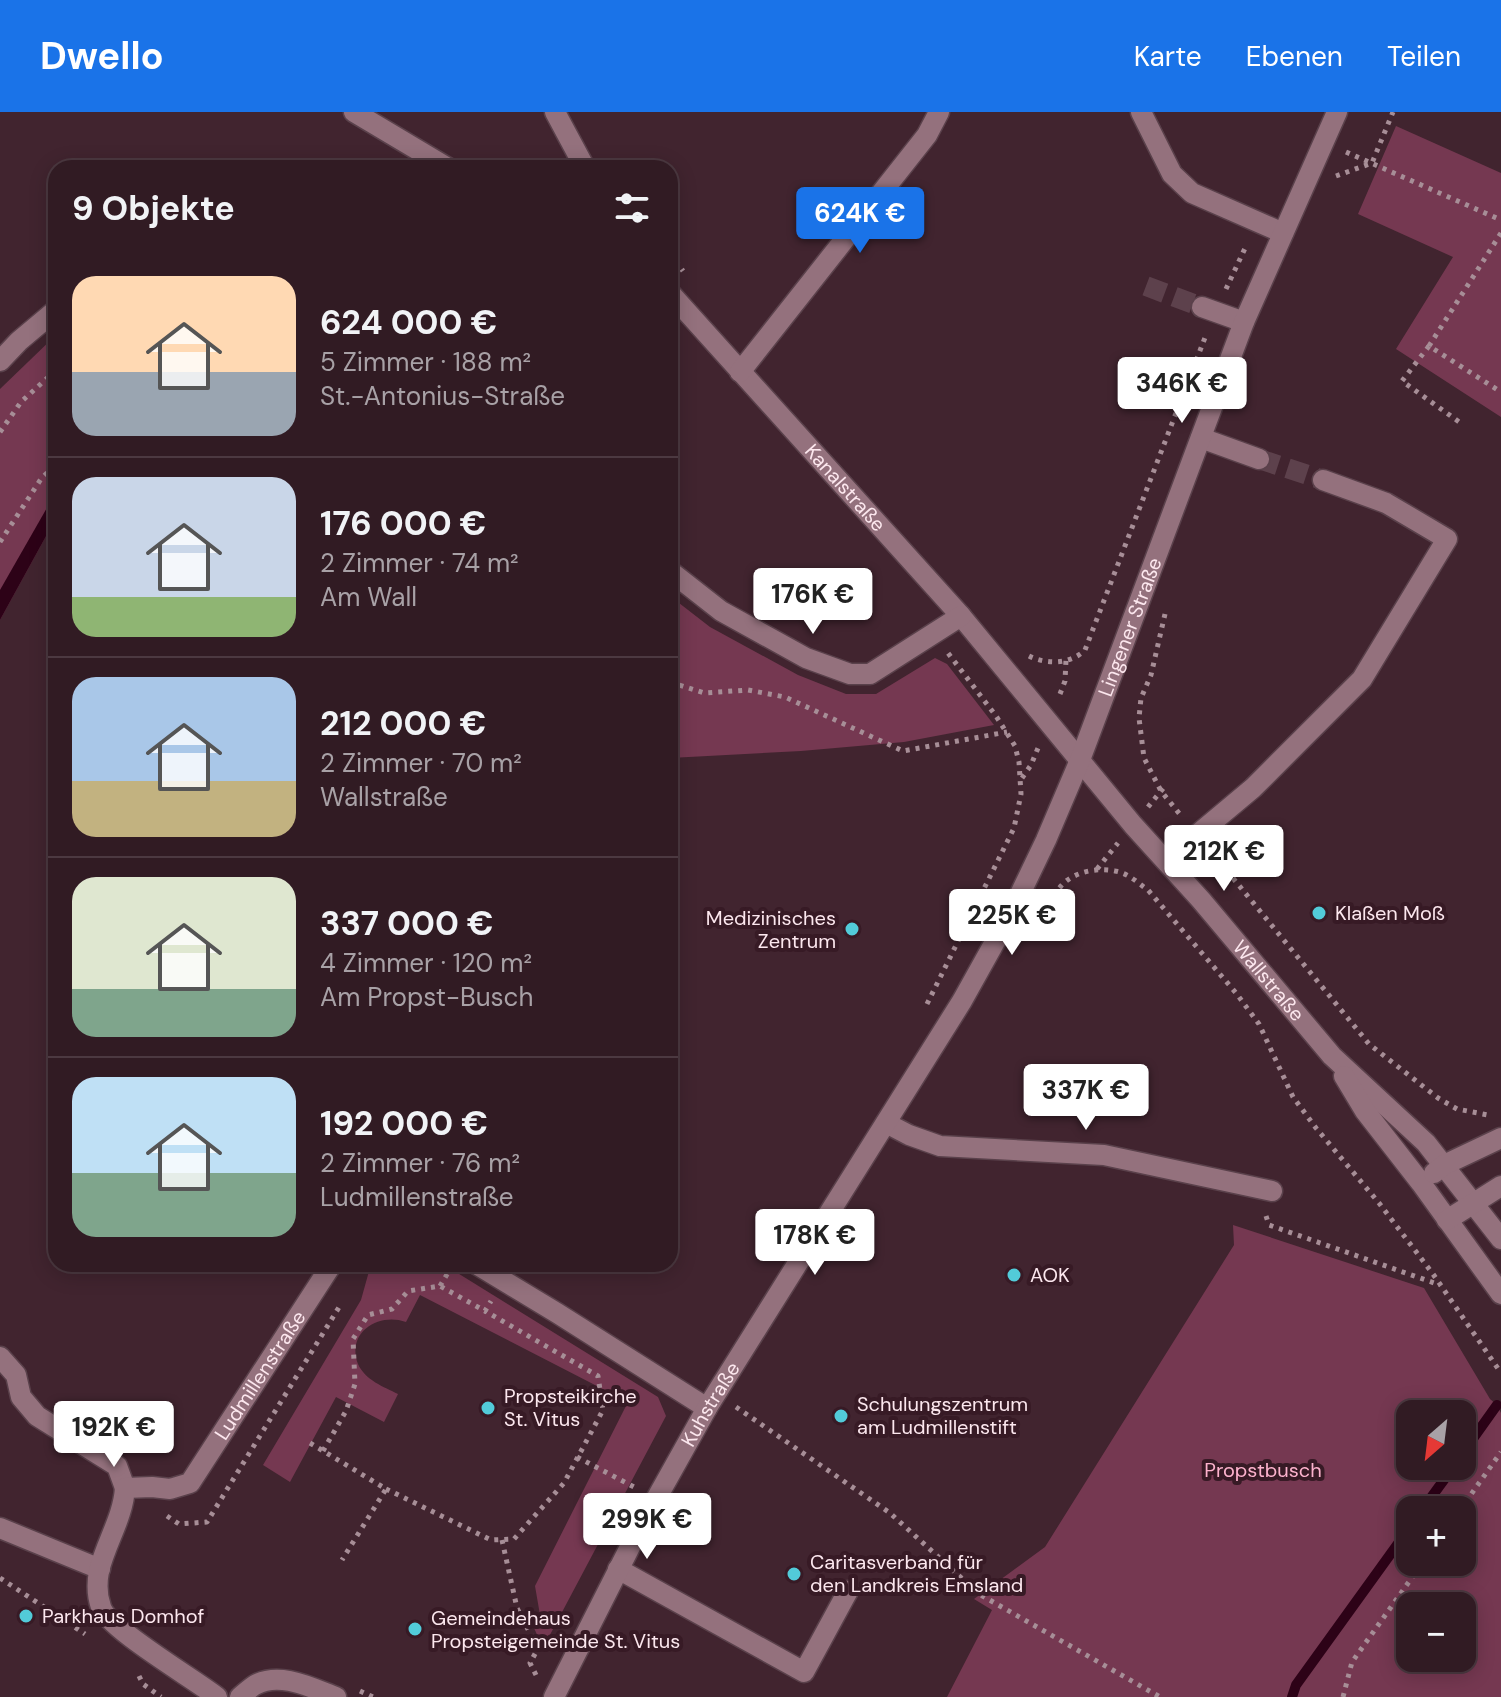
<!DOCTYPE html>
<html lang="de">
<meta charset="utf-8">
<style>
:root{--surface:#311b23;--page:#39242b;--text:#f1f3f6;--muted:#a8a1a6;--line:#4c3941;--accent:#1a73e8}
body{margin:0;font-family:"DM Sans",sans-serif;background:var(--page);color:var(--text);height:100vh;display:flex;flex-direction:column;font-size:30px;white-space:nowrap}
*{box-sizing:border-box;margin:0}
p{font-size:26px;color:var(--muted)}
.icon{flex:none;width:44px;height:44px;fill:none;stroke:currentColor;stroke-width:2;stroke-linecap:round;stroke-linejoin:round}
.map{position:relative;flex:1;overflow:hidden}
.drawer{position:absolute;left:48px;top:48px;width:630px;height:1112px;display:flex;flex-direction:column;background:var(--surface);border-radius:24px;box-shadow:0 4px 20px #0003,0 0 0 2px var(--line)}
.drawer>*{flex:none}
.needle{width:52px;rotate:208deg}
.buttons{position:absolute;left:1396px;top:1288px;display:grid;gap:16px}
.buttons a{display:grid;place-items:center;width:80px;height:80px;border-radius:16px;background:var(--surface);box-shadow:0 4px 20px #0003,0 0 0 2px var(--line);font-size:40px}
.price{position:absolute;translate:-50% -68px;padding:0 18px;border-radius:8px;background:#fff;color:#222;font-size:26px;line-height:52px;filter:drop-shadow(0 2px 4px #0008)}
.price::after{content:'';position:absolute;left:50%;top:48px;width:24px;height:18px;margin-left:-12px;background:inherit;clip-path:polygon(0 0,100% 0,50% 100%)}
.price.on{background:var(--accent);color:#fff}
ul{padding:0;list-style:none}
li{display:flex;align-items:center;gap:24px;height:200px;padding:0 24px}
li+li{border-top:2px solid var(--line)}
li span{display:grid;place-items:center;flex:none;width:224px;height:160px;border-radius:24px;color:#555}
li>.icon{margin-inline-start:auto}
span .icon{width:96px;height:96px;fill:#fffc;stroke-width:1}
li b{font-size:34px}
h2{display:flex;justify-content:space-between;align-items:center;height:96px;padding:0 24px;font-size:34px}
header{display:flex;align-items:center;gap:48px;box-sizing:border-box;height:112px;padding:0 40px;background:var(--accent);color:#fff}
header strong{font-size:38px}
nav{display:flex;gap:44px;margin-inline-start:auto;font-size:28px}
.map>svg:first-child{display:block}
.green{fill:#753851;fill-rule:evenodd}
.water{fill:#2d0217}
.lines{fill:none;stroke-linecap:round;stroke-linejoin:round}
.stream{stroke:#2d0217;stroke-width:10}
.minor-tunnel{stroke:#5d414c;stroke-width:20;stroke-dasharray:20 10;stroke-linecap:butt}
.minor-casing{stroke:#5a414b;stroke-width:23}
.path{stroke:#a78e97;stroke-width:5;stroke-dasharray:4 6;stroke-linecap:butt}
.minor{stroke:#94717d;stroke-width:20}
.poi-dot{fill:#52cbd9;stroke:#371a25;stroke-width:3}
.labels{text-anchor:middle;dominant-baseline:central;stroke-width:8;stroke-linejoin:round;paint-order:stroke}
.street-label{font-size:20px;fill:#fce7ee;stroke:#371a25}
.poi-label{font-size:20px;fill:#fce7ee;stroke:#371a25;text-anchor:start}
.park-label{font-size:20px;fill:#fdb2cd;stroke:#371a25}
</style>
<header>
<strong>Dwello</strong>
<nav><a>Karte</a><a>Ebenen</a><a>Teilen</a></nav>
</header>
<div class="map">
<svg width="1501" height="1585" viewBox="0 0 1501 1585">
<rect width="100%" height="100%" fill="#41242f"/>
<g class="green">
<path d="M1396 14 1501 61V305L1396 237 1453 145 1358 102Z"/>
<path d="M56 223V406L0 508V277Z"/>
<path d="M670 484 710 515 798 563 846 582H876L935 546 947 552 994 613 904 630 801 639 670 646Z"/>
<path d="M1233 1113 1424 1176 1490 1287 1497 1293 1501 1301V1585H947L992 1498 974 1487 1045 1435 1234 1133ZM1410 1302H1462V1354H1410ZM1410 1398H1462V1450H1410ZM1410 1494H1462V1546H1410Z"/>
<path d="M371 1152H443L658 1285 666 1304 543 1536 534 1516 540 1503 535 1474 628 1290 420 1183 406 1210C378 1200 346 1221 358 1252 365 1268 384 1275 398 1282L384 1310 336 1285 290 1370 263 1353 361 1188Z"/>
</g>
<path class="water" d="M56 380V406L0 508V478Z"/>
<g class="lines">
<g class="stream">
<path d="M1462 1342 1497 1293"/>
<path d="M1422 1398 1454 1354"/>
<path d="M1292 1585 1296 1573 1410 1415"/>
</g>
<g class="minor-tunnel">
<path d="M1146 174 1202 195"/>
<path d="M1259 347 1323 368"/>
</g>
<defs>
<g id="minor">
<path d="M354 0 448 56"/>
<path d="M555 0 585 56"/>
<path d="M1141 0 1172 62 1192 81 1283 121"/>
<path id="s1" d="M670 181 961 504 1133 713 1201 788 1332 944 1426 1031 1501 1127"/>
<path d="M1202 195 1244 210"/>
<path d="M0 249 19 229 56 198"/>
<path d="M740 260 927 23 939 0"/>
<path d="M1201 326 1259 347"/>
<path d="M670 459 721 499 806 546 850 562H870L961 504"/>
<path d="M1167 748 1253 676 1362 567 1447 427 1386 391 1323 368"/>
<path d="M1344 964 1365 999 1421 1071 1501 1182"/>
<path d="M886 1011 909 1023 940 1034 1104 1043 1272 1079"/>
<path d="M1434 1061 1444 1053 1501 1026"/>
<path d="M1447 1108 1501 1074"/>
<path d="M476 1152 557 1201 707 1296"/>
<path d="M0 1245 16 1263 21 1285 37 1304 117 1354 125 1376"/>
<path d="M0 1416 100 1457"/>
<path d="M618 1457 804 1560 848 1479"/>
<path id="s2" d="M217 1585C196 1568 107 1516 101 1495 97 1484 97 1470 99 1459 106 1430 123 1406 125 1376L152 1375 170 1377 190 1371 332 1152"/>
<path d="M240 1585C245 1581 250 1576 255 1573 280 1559 312 1576 336 1585"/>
<path id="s3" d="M554 1585 636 1423 707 1296 962 889 1011 801 1046 728 1080 648 1244 210 1337 0"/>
</g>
</defs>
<use href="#minor" class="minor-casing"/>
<g class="path">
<path d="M1346 40 1501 108"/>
<path d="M1336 64 1372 51 1393 0"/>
<path d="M1501 121 1429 234 1501 280"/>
<path d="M670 141 683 159"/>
<path d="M1226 177 1247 132"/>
<path d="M1429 234 1402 269 1462 312"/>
<path d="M0 320 21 290 56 258"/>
<path d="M0 430 41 367 56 352"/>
<path d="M1165 502 1151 563 1141 586 1139 606 1144 646 1161 679 1182 705"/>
<path d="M1029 544C1047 553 1071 552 1085 538L1206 223"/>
<path d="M670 570 704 581 748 578 785 585 903 639 1007 620"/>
<path d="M1060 582 1065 569 1066 548"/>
<path d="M1022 666 1031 653 1038 636"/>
<path d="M1148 695 1165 674"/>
<path d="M1214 743 1369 932 1438 986 1457 997 1488 1003"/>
<path d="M1097 757 1118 731"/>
<path d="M1043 801C1049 792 1054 782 1061 774 1073 760 1097 755 1115 759 1128 761 1138 771 1148 778L1236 881 1259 912 1293 985 1316 1016 1379 1091 1433 1162 1501 1261"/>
<path d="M927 892 1014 716 1021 682 1019 650 1015 634 996 604 948 541"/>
<path d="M1266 1104 1269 1113 1440 1173"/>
<path d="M440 1174 452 1154"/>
<path d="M736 1295 890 1401 979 1482 1160 1585"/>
<path d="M310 1331 386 1377 342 1448"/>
<path d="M323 1339 346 1299 355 1272 353 1227 368 1203 392 1197 408 1179 440 1174 485 1199 491 1189"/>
<path d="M577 1345 634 1375"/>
<path d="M386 1377 491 1428 514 1427 564 1371 603 1298 598 1264 485 1199"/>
<path d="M1460 1398 1501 1340"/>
<path d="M167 1404 179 1412 207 1410 341 1192"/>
<path d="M502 1428 517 1496 535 1531 536 1540 530 1551 537 1565"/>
<path d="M0 1466 85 1522"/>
<path d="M139 1564 143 1572 161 1585"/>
<path d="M360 1579 373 1585"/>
<path d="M1343 1585 1352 1550 1423 1450"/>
</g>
<use href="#minor" class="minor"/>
</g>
<g class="poi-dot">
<circle cx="1319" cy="801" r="8"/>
<circle cx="852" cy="817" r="8"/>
<circle cx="1014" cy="1163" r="8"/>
<circle cx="488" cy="1296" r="8"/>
<circle cx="841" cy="1304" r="8"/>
<circle cx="794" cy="1462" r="8"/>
<circle cx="26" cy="1504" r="8"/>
<circle cx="415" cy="1517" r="8"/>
</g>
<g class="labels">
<g class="street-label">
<text stroke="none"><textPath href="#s1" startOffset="262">Kanalstraße</textPath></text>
<text stroke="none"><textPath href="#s3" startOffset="1218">Lingener Straße</textPath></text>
<text stroke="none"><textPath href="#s1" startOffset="912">Wallstraße</textPath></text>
<text stroke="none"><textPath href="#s2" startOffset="466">Ludmillenstraße</textPath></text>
<text stroke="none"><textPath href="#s3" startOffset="332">Kuhstraße</textPath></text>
</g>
<g class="poi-label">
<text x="1335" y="801">Klaßen Moß</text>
<text x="836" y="806" text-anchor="end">Medizinisches<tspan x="836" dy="23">Zentrum</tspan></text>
<text x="1030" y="1163">AOK</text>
<text x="504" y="1284">Propsteikirche<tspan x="504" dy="23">St. Vitus</tspan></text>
<text x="857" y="1292">Schulungszentrum<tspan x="857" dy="23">am Ludmillenstift</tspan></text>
<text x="810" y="1450">Caritasverband für<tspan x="810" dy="23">den Landkreis Emsland</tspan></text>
<text x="42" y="1504">Parkhaus Domhof</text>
<text x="431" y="1506">Gemeindehaus<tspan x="431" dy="23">Propsteigemeinde St. Vitus</tspan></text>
</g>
<g class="park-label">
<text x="1263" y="1358">Propstbusch</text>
</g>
</g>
</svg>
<div class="buttons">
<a><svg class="needle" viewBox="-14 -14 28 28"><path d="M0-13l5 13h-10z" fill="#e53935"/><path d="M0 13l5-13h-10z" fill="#a8a1a6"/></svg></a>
<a>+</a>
<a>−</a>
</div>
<b class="price on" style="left:860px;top:143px">624K €</b>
<b class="price" style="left:1182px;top:313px">346K €</b>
<b class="price" style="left:813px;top:524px">176K €</b>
<b class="price" style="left:1224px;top:781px">212K €</b>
<b class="price" style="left:1012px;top:845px">225K €</b>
<b class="price" style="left:1086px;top:1020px">337K €</b>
<b class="price" style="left:815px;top:1165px">178K €</b>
<b class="price" style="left:114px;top:1357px">192K €</b>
<b class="price" style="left:647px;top:1449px">299K €</b>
<section class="drawer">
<h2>9 Objekte<svg class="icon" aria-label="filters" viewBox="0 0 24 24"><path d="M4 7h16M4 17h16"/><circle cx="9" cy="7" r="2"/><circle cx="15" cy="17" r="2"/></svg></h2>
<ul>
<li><span style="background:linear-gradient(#ffd9b3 60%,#9aa5b1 0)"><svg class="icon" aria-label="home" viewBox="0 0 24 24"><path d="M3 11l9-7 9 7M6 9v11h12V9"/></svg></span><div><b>624 000 €</b><p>5 Zimmer · 188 m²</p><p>St.-Antonius-Straße</p></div></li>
<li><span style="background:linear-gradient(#c9d6e8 75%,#8fb573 0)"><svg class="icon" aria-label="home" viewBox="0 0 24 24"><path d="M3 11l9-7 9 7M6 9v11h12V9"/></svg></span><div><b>176 000 €</b><p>2 Zimmer · 74 m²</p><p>Am Wall</p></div></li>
<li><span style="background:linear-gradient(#a9c7e8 65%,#c2b280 0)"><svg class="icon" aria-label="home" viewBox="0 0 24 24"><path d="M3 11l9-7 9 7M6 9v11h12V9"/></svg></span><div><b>212 000 €</b><p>2 Zimmer · 70 m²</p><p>Wallstraße</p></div></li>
<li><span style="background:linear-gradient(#dfe7d0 70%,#7fa58c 0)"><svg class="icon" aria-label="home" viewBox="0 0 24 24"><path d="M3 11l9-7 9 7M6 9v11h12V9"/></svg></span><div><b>337 000 €</b><p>4 Zimmer · 120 m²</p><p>Am Propst-Busch</p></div></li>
<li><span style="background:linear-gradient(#bfe0f5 60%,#7fa58c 0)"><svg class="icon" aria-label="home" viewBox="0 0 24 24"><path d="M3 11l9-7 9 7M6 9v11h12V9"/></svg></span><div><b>192 000 €</b><p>2 Zimmer · 76 m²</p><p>Ludmillenstraße</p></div></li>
</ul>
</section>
</div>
